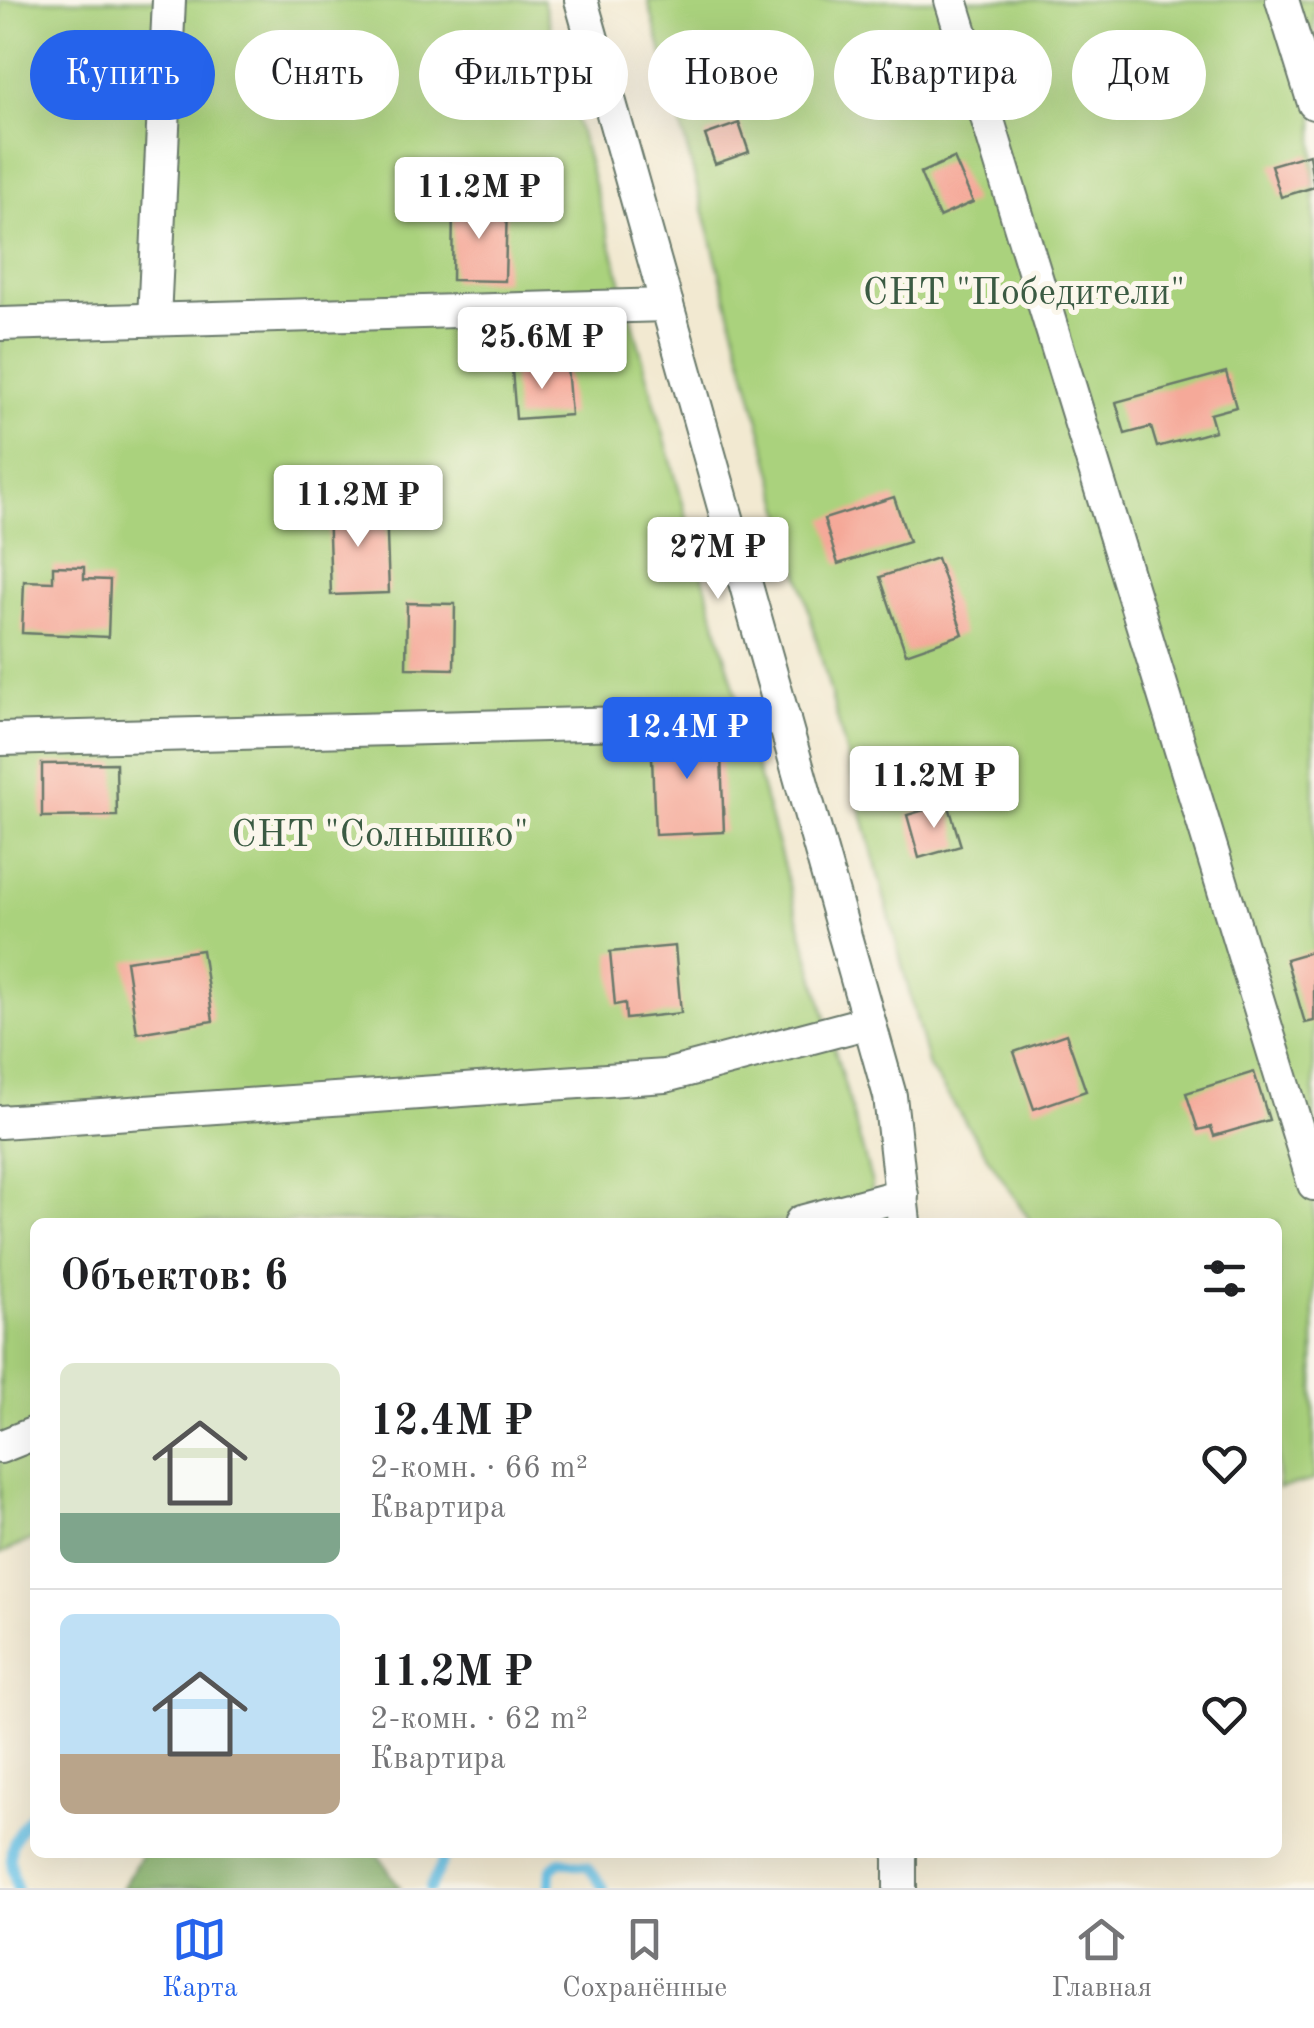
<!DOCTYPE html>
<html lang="ru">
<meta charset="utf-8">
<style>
:root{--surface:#fff;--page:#f6f6f6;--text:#202124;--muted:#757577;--line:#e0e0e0;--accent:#2563eb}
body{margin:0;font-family:"Old Standard TT",serif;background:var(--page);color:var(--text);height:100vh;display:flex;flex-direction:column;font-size:38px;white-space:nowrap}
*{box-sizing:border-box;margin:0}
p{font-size:32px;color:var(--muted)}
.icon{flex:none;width:55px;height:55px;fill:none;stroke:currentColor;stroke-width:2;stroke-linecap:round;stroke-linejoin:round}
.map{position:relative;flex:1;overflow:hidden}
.side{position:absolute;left:30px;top:1218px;width:1252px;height:640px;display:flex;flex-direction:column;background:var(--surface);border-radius:15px;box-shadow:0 10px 40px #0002}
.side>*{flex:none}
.banner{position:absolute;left:30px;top:30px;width:1255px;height:90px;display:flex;gap:20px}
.price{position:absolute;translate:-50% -85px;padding:0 22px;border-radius:10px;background:#fff;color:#222;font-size:32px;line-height:65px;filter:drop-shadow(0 2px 5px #0008)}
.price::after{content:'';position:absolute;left:50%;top:60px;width:30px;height:22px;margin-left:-15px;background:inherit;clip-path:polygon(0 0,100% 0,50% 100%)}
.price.on{background:var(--accent);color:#fff}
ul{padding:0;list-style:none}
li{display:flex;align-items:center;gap:30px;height:250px;padding:0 30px}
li+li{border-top:2px solid var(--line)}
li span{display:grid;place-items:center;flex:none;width:280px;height:200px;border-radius:15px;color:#555}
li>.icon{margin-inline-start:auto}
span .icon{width:120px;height:120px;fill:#fffc;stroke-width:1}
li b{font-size:42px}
h2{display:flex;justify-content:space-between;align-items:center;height:120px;padding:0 30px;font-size:42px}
.tag{padding:0 35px;border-radius:45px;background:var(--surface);box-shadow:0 10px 40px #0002;font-size:35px;line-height:90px}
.tag.on{background:var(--accent);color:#fff}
.menu{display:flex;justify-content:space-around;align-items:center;height:140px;border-top:2px solid var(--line);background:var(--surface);font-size:28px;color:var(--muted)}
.menu a{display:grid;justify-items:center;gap:5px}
.menu .on{color:var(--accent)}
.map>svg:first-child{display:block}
.green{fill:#aad27d;stroke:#648858;stroke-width:2.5}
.forest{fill:#87b46c;stroke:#537850;stroke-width:2.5}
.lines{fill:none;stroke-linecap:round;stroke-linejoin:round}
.stream{stroke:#6bc4e9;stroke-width:10}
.building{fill:#f5a999}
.street-casing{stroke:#69796b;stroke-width:36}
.street{stroke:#fff;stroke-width:32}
.labels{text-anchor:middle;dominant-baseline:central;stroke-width:10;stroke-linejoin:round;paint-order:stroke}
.park-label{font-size:38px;fill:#3b5b43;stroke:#fbf7ec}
</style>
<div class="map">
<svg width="1314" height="1888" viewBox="0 0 1314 1888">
<rect width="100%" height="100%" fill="#fbf7ec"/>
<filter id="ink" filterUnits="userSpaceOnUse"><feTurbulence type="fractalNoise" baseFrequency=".01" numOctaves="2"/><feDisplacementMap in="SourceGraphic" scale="20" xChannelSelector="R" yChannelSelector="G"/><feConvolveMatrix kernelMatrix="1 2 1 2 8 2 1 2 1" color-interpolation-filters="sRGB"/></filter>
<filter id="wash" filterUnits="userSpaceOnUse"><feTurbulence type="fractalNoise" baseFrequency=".0048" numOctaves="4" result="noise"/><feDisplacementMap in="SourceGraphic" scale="40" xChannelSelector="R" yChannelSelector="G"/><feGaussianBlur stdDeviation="2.25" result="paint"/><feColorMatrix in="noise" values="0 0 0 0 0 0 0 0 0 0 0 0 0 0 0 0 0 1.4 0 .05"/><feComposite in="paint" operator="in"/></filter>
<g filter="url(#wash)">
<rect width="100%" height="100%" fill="#f2e9d1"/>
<g class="green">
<path d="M0 0H543L872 1184 871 1222H35V1538L0 1554Z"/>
<path d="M648 0H1314V1480L1278 1489V1222H1031L929 1067Z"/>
</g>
<path class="forest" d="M143 1852 377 1853 400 1888H122Z"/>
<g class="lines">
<g class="stream">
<path d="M17 1888C4 1844 12 1842 35 1809"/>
<path d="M430 1888 447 1852"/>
<path d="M550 1888 551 1869 561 1861 588 1867 604 1888"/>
</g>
</g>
<g id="blocks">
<g class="building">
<path d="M739 123 749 152 715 164 705 135Z"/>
<path d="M1309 154 1314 187 1281 197 1271 165Z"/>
<path d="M954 158 973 202 939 217 920 173Z"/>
<path d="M453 203 507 205 505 281 452 280Z"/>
<path d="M567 366 571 415 516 419 512 370Z"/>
<path d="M1226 372 1236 407 1210 414 1215 431 1157 447 1151 427 1125 434 1116 402Z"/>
<path d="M894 497 909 542 838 564 824 519Z"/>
<path d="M386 505 389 593 331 595 328 507Z"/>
<path d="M937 558 963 634 906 654 880 577Z"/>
<path d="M53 566 84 567V579L110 580 108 637 22 633 24 581 53 582Z"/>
<path d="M407 603 455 604 454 669 406 668Z"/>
<path d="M720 730 724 832 655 835 651 732Z"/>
<path d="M116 763 117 816 42 817V764Z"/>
<path d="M948 803 961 846 919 858 907 815Z"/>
<path d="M675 946 681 1013 626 1019 625 1003 615 1005 610 952Z"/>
<path d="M202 950 213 1021 137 1033 126 961Z"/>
<path d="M1314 951V1021L1305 1023 1286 959Z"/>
<path d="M1066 1034 1086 1091 1034 1109 1014 1052Z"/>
<path d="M1254 1072 1269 1120 1214 1136 1211 1127 1198 1130 1186 1093Z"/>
</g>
</g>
</g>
<g filter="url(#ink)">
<use href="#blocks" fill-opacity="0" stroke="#69796b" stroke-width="2.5"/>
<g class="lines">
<defs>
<g id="street">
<path d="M581 0 890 1096 904 1222"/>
<path d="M951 0 1314 1184"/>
<path d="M1282 0 1314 103"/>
<path d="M154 319 169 0"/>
<path d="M0 324 667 305"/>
<path d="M0 739 784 719"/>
<path d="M0 1122 665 1076 869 1022"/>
<path d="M801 1222 902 1195"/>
<path d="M0 1447 35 1433"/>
<path d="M900 1852V1888"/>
</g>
</defs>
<use href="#street" class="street-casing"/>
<use href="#street" class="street"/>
</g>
</g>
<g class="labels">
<g class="park-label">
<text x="1024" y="294">СНТ "Победители"</text>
<text x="380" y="836">СНТ "Солнышко"</text>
</g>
</g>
</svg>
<b class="price" style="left:479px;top:242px">11.2M ₽</b>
<b class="price" style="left:542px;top:392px">25.6M ₽</b>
<b class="price" style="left:358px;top:550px">11.2M ₽</b>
<b class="price" style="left:718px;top:602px">27M ₽</b>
<b class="price on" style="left:687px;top:782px">12.4M ₽</b>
<b class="price" style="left:934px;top:831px">11.2M ₽</b>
<div class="banner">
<a class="tag on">Купить</a>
<a class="tag">Снять</a>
<a class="tag">Фильтры</a>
<a class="tag">Новое</a>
<a class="tag">Квартира</a>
<a class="tag">Дом</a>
</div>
<section class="side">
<h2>Объектов: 6<svg class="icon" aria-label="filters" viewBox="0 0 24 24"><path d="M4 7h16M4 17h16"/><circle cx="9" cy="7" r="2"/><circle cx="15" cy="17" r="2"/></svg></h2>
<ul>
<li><span style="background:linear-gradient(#dfe7d0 75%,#7fa58c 0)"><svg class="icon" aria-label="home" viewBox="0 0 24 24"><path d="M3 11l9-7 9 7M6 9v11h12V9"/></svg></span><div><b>12.4M ₽</b><p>2-комн. · 66 m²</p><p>Квартира</p></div><svg class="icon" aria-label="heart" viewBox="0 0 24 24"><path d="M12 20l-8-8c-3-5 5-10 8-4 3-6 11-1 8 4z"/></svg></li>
<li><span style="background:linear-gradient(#bfe0f5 70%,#b9a48a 0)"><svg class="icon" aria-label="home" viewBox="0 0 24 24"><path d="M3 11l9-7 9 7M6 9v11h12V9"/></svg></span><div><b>11.2M ₽</b><p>2-комн. · 62 m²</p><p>Квартира</p></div><svg class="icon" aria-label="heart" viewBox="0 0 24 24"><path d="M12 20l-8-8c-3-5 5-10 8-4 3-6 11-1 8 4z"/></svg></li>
</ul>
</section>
</div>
<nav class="menu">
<a class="on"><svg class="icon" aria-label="map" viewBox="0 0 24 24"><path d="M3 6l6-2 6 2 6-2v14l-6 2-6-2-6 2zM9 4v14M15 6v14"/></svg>Карта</a>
<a><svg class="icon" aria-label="saved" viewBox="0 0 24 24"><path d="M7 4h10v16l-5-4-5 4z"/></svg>Сохранённые</a>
<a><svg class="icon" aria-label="home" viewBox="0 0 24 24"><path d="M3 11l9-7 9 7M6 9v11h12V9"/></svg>Главная</a>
</nav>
